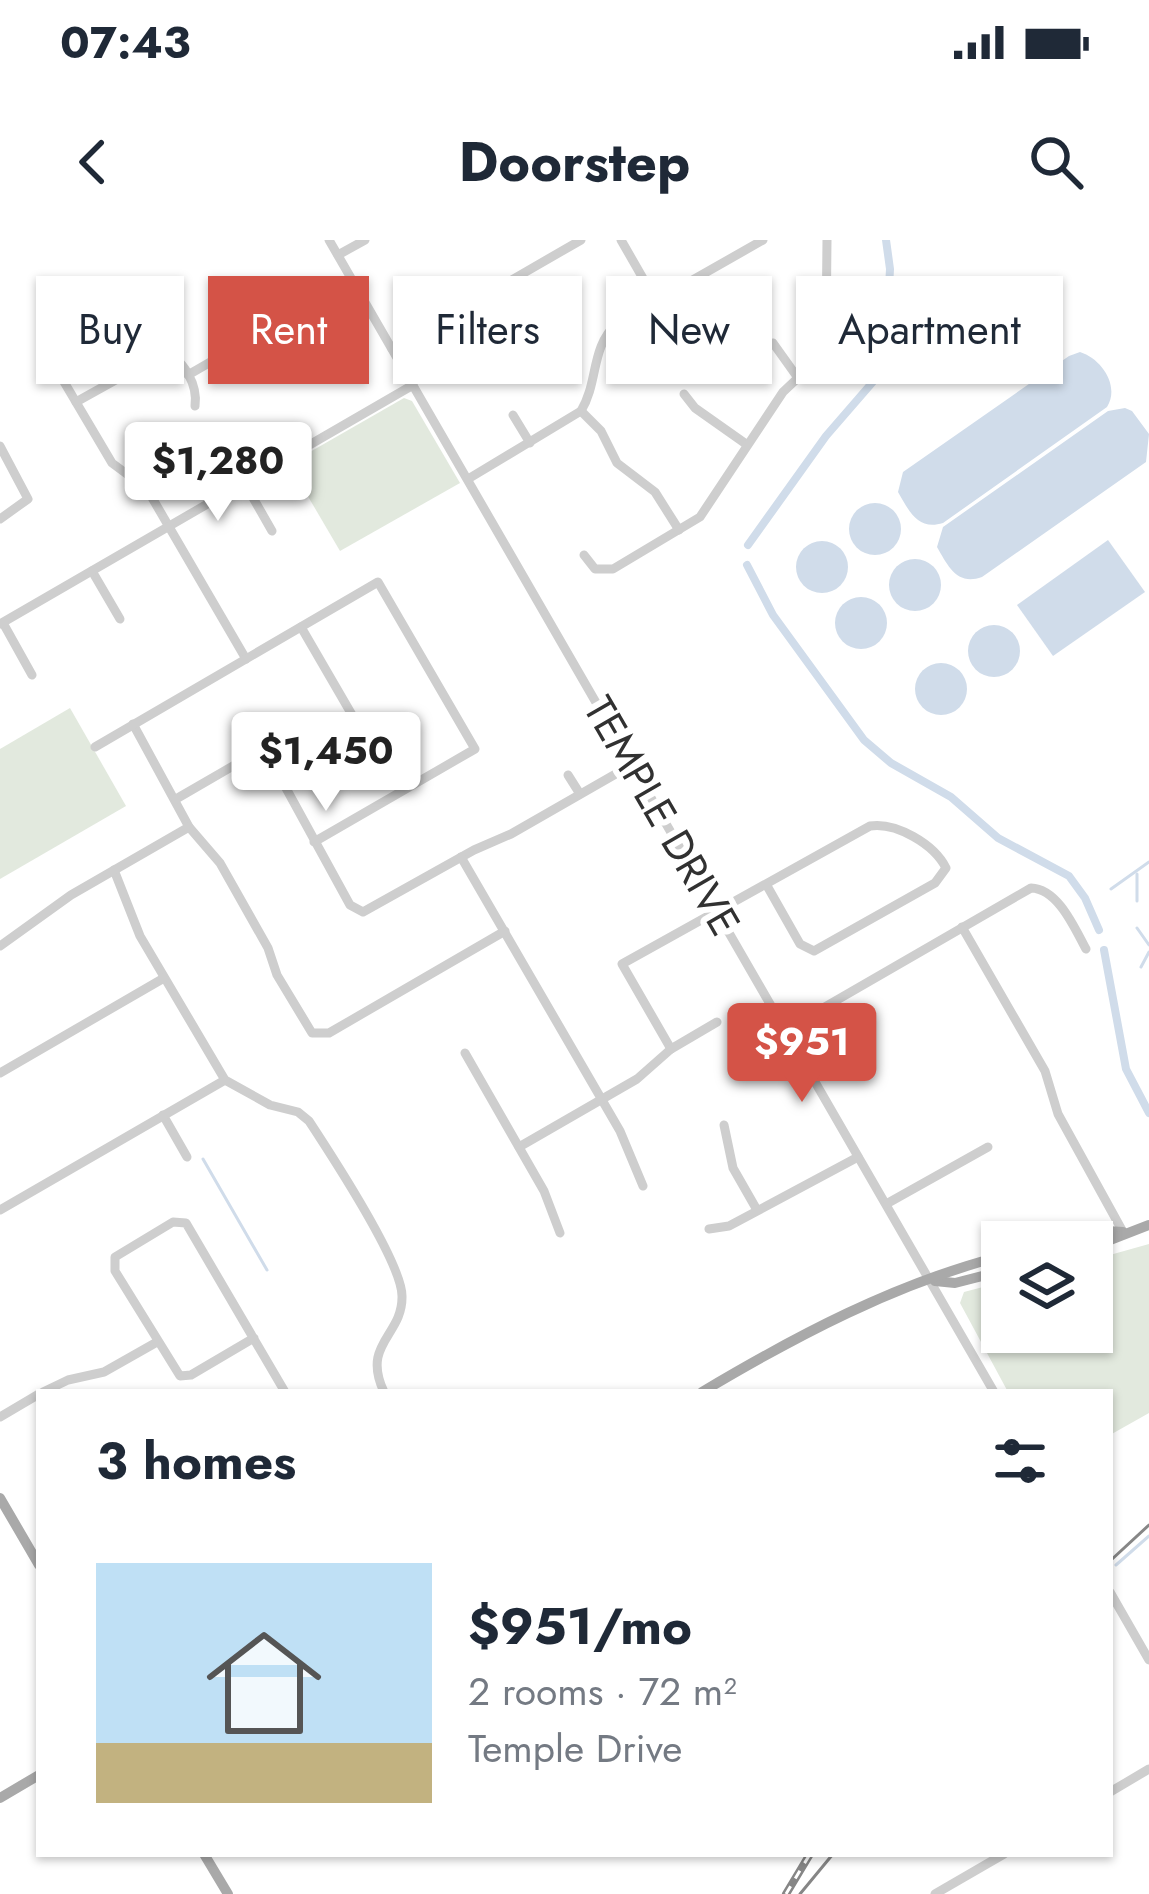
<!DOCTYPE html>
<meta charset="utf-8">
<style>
:root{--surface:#fff;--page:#f6f6f7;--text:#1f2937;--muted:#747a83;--line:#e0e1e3;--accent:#d45347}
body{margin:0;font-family:Jost,sans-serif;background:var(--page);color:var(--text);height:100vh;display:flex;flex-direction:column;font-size:45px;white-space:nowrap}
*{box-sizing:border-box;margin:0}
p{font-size:39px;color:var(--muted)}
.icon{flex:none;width:66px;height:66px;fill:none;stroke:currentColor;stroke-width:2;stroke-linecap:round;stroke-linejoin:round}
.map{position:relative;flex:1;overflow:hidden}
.panel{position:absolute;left:36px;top:1149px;width:1077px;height:468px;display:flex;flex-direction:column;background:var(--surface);border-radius:0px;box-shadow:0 3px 9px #0004}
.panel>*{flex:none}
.hud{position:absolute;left:36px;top:36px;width:1077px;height:108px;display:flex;gap:24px}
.buttons{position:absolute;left:981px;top:981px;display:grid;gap:24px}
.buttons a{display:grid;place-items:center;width:132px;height:132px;border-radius:0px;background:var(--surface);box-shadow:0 3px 9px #0004;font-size:60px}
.price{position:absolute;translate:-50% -102px;padding:0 27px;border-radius:12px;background:#fff;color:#222;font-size:39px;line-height:78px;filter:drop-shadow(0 3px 6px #0008)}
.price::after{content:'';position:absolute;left:50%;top:72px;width:36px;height:27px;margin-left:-18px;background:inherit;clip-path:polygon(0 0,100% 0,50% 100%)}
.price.active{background:var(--accent);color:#fff}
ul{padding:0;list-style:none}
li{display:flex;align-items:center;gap:36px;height:300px;padding:0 60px}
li+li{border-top:3px solid var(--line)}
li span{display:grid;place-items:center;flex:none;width:336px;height:240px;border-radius:0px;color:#555}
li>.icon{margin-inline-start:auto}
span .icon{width:144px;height:144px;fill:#fffc;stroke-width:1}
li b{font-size:51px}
h2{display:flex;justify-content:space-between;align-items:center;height:144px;padding:0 60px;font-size:51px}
.pill{padding:0 42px;border-radius:0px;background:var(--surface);box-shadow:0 3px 9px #0004;font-size:42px;line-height:108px}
.pill.active{background:var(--accent);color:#fff}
.status{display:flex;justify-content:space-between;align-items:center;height:84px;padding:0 60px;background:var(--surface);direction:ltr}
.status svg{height:33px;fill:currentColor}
header{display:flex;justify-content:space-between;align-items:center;height:156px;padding:0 60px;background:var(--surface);font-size:54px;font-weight:700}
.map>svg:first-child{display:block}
.green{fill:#e2e9de}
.water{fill:#d0dcea}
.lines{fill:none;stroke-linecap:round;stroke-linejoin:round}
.stream{stroke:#d0dcea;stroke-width:3}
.canal{stroke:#d0dcea;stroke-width:8}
.minor{stroke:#cecece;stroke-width:9}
.major{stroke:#a9a9a9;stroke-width:10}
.tram{stroke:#868686;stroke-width:3}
.rail-casing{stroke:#868686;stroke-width:8}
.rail{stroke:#fff;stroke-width:3;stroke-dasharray:9;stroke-linecap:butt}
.labels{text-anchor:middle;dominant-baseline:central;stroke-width:12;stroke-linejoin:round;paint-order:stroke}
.street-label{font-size:42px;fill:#313131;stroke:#fff}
</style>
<div class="status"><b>07:43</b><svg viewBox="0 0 49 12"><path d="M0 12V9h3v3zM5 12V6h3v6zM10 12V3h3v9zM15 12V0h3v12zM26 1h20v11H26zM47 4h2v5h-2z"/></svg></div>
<header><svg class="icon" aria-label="back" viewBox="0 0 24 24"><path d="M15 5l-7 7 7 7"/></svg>Doorstep<svg class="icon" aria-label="search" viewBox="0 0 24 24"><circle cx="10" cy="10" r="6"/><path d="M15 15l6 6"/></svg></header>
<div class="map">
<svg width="1149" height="1654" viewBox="0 0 1149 1654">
<rect width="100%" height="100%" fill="#fff"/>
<g class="green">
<path d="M404 158 412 161 460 243 340 311 289 224Z"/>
<path d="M70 468 126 566 0 639V509Z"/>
<path d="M1149 1004V1173L1110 1195V1152H1008L960 1063 964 1052 1002 1042V1092H1092V1020Z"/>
</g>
<g class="water">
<path d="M1080 112C1102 119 1120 146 1107 167L943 283C918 291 909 271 898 252L903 232 1069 116Z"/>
<path d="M1125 168 1132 171 1149 194 1146 222 982 337C957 346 948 326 937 307L943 287 1108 171Z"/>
<circle cx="875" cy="289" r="26"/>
<path d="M1108 300 1145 352 1053 416 1017 365Z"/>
<circle cx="822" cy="327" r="26"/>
<circle cx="915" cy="345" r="26"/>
<circle cx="861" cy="383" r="26"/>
<circle cx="994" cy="411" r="26"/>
<circle cx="941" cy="449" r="26"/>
</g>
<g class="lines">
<g class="stream">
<path d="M1137 634V661"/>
<path d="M1111 649 1149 622"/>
<path d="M1137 688 1149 705"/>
<path d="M1141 727 1149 712"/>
<path d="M203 919 267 1030"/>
<path d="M1116 1325 1149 1296"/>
</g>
<g class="canal">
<path d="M748 305 826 196 878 136 887 83 890 29 886 0"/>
<path d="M747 325 773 375 864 500 891 523 951 557 998 598 1069 636 1085 658 1099 690"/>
<path d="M1104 710 1126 829 1149 873"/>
</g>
<g class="minor">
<path d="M329 0 994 1152"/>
<path d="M621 0 656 61"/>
<path d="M338 15 365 0"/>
<path d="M264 91 278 115"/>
<path d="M773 103 798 138"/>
<path d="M392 109 581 0"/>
<path d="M57 130 112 223 147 249 246 419"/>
<path d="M188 135 352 40"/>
<path d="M684 154 695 168 746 204"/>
<path d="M76 162 164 113C184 118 198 146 195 166"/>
<path d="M581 171 601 191 617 223 655 252 679 290"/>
<path d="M513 175 530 203"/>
<path d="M0 206 28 259 0 279"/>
<path d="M468 239 581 171C599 141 590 108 617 83L763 0"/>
<path d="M244 242 272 291"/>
<path d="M584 315 595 329H613L700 277 783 152 818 119 826 96 827 0"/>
<path d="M92 331 120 379"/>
<path d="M3 383 32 435"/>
<path d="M0 384 413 145"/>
<path d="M301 387 355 480"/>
<path d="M133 484 189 587 220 623 268 708 277 735 312 793H329L505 691"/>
<path d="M95 507 378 342 475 509 314 602"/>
<path d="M568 535 580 554"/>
<path d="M176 559 264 508 350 665 363 672 474 610 511 594 633 524"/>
<path d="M461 617 620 891 643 946"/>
<path d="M114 630 140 696 225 840 270 865 298 872 309 881C330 913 402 1023 402 1056 403 1096 361 1103 384 1152"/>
<path d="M962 687 1045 831 1058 874 1123 992"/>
<path d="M0 706 71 655 189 587"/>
<path d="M785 790 1031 648C1058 649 1074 687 1086 709"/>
<path d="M671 809 622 724 870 586C896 582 934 604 946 628L935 643 814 711 800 704 766 644"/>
<path d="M465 813 544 951 560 993"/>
<path d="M0 833 164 738"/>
<path d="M163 875 187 917"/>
<path d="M724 885 733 928 757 970"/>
<path d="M519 907 637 839 671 809 717 782"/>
<path d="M888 963 988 907"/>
<path d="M0 970 225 840"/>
<path d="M709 989 729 986 858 917"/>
<path d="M254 1098 191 1135 180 1136 115 1031V1017L173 982 186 983 285 1152"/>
<path d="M43 1152 68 1140 104 1132 157 1102"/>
<path d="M0 1177 39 1154"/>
<path d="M1110 1352 1149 1420"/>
<path d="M1110 1552 1149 1529"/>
<path d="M935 1654 1004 1614"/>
</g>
<g class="major">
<path d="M1061 1002 1107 991 1123 992"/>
<path d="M1092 1007 1149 985"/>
<path d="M935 1041 955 1043 1002 1031"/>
<path d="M702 1152C796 1096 896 1043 1002 1016"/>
<path d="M0 1258 39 1325"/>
<path d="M0 1558 39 1535"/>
<path d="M204 1614 228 1654"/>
</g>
<g class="tram">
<path d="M1110 1321 1149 1285"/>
<path d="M800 1654 833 1614"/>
</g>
<defs>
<path id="rail" d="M786 1654 810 1614"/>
</defs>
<use href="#rail" class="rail-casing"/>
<use href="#rail" class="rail"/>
</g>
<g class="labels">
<g class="street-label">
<text transform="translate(662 576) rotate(60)">TEMPLE DRIVE</text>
</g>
</g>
</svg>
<div class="buttons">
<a><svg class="icon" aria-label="layers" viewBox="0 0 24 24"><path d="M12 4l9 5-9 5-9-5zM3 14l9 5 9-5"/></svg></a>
</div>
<b class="price" style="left:218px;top:284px">$1,280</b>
<b class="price" style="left:326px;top:574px">$1,450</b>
<b class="price active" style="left:802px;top:865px">$951</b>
<div class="hud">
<a class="pill">Buy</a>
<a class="pill active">Rent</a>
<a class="pill">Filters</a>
<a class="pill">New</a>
<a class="pill">Apartment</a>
</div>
<section class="panel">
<h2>3 homes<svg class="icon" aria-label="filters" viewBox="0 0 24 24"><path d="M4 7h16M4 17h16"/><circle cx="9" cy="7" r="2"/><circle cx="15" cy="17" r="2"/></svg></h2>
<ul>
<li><span style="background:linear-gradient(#bfe0f5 75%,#c2b280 0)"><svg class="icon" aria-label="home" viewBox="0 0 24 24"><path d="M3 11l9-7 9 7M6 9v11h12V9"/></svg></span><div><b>$951/mo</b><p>2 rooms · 72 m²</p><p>Temple Drive</p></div></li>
</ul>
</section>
</div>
